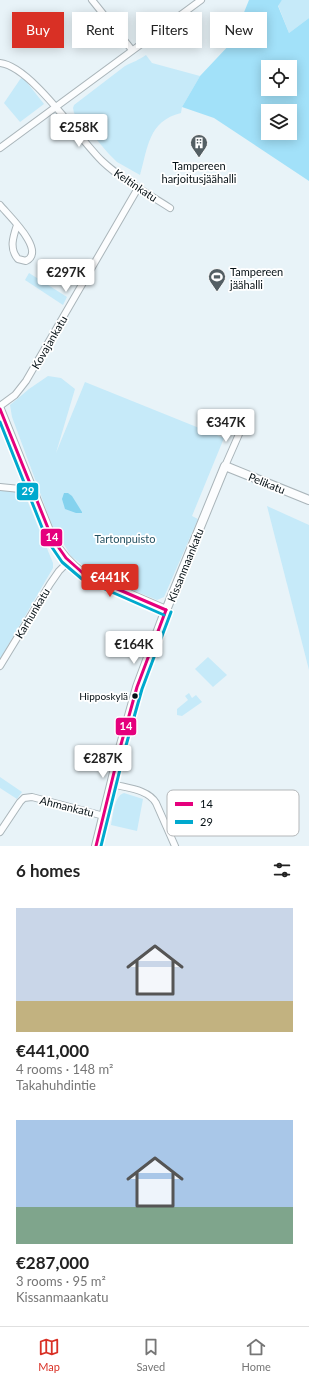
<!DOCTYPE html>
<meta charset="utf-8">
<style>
:root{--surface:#fff;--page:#f6f6f6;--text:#222;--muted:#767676;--line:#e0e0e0;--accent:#d93025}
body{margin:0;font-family:Lato,sans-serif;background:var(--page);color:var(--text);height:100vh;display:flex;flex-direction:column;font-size:15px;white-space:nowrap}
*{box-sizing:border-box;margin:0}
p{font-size:13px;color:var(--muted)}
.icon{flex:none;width:22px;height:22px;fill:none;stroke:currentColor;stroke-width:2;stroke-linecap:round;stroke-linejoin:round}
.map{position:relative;height:846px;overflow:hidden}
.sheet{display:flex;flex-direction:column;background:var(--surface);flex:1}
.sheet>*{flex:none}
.hud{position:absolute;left:12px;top:12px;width:285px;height:36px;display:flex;gap:8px}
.buttons{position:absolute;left:261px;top:60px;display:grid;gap:8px}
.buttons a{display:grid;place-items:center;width:36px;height:36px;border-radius:0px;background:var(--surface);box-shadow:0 2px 10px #0003;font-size:20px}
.price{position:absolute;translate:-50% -34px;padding:0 9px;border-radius:4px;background:#fff;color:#222;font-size:13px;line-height:26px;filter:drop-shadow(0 1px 2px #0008)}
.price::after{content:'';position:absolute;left:50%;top:24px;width:12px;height:9px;margin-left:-6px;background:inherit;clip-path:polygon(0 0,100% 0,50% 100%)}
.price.active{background:var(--accent);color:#fff}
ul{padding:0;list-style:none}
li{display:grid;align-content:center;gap:8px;height:212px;padding:0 16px}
li span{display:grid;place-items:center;height:124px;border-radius:0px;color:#555}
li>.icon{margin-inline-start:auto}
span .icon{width:72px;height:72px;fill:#fffc;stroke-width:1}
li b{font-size:17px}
h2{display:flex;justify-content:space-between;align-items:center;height:48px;padding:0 16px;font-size:17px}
.pill{padding:0 14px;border-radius:0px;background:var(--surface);box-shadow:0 2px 10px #0003;font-size:14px;line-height:36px}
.pill.active{background:var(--accent);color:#fff}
.tabs{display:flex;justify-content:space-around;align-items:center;height:56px;border-top:1px solid var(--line);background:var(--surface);font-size:11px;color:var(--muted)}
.tabs a{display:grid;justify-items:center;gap:2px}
.tabs .active{color:var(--accent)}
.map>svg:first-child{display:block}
.green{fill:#c6eaf9}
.forest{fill:#a2e1f9;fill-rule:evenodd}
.water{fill:#84d2ee}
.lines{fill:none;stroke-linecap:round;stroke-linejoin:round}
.street-casing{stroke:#aab5ba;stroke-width:8}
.secondary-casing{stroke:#aab5ba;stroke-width:10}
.street{stroke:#fcfdfe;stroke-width:6}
.secondary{stroke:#fcfdfe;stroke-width:8}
.bus-1-casing{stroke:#fff;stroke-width:6}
.bus-2-casing{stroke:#fff;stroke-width:6}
.bus-1{stroke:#e5007d;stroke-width:3}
.bus-2{stroke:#00a9ce;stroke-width:3}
.bus-dot{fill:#051015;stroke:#fff;stroke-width:1.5}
.labels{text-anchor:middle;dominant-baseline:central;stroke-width:3.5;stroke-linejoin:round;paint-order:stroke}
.bus-label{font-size:10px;fill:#051015;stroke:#fff;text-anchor:end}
.poi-label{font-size:11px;fill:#051015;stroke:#fff}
.street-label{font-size:11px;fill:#051015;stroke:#fff}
.park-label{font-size:11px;fill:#255263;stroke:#fff}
.key{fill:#fff;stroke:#b4b7b9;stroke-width:1}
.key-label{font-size:11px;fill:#051015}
.line-badge{stroke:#fff;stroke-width:1.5}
.badge-label{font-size:11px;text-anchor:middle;font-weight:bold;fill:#fff}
</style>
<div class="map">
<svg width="309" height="846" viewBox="0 0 309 846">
<rect width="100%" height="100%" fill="#e8f3f8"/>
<g class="green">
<path d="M282 0H309V18L289 33 278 5Z"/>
<path d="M146 55 152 63 200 76 182 107 181 113C148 121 148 148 140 175L117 162 108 153 74 113 73 108 74 105 125 66C133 62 139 60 146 55Z"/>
<path d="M21 78 25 80 44 104 20 122 4 103Z"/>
<path d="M29 273 67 297 63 305 25 280Z"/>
<path d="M48 376 61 378 75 389 56 453 85 382 224 438 192 516 198 519 164 597 157 600 94 574 71 556 52 525 12 417 10 405 29 389Z"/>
<path d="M0 490 20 492 25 495 53 563V568L0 659Z"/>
<path d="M267 506 309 525V670Z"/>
<path d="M208 657 227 675 213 687 195 669Z"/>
<path d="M189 693 192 698 196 695 202 702 182 716 177 715V709L188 700 185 696Z"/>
<path d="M0 777 22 792 17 799 0 788Z"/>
<path d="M124 793 143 799 137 831 111 825C113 816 114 796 124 793Z"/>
</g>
<path class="forest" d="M249 0H282L278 6 289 33 309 18V181L214 118 182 107 200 76 232 42ZM268 67H290V89H268ZM268 111H290V133H268Z"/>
<path class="water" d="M64 493H68L72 496 82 512V513H76L65 509 62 499Z"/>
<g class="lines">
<defs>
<g id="street">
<path d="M92 0 132 50"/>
<path d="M0 63C31 66 79 139 102 161 122 180 147 193 170 208"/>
<path d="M0 148 201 0"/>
<path d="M0 205C8 215 47 251 26 261L18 259C9 249 13 237 17 225"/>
<path d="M0 406 15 395 26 381 138 188"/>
<path d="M225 466 243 425"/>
<path d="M0 487 20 489 30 485"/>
<path d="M0 666 50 584 59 571 68 562"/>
<path d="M112 784C126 788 148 789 156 803L175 846"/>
<path d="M0 832 20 802 24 798 32 797 104 816"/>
</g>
<g id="secondary">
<path d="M0 409 52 538C60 553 71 565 85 575L166 610"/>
<path d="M96 846 120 748 137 687 162 620 225 466 309 500"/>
</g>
</defs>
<use href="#street" class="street-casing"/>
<use href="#secondary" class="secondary-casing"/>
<use href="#street" class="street"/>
<use href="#secondary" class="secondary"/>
<defs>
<g id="bus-1">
<path d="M0 409 52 538 66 558 85 575 166 610"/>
<path d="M96 846 120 748 137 687 166 610"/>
</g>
<g id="bus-2">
<path d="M0 422 47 540 62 562 82 579 164 615"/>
<path d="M101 846 125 749 142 689 171 612"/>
</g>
</defs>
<use href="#bus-1" class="bus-1-casing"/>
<use href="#bus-2" class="bus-2-casing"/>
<use href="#bus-1" class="bus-1"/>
<use href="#bus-2" class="bus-2"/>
</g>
<defs>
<symbol id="building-pin" viewBox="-11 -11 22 30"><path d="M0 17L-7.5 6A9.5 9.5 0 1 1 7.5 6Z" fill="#545f64" stroke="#fff"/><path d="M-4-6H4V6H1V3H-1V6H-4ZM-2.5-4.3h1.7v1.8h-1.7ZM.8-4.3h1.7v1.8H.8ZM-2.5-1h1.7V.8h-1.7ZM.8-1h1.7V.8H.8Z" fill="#fff"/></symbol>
<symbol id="stadium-pin" viewBox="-11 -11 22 30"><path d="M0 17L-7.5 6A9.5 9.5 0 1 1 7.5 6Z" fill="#545f64" stroke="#fff"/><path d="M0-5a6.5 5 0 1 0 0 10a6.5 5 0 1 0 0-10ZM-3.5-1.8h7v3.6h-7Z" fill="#fff"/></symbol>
</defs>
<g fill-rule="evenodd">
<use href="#building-pin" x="189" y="133" width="20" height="27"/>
<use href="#stadium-pin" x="207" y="267" width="20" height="27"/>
</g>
<circle class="bus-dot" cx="135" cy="696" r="3.5"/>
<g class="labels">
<g class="bus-label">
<text x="128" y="696">Hipposkylä</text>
</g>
<g class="poi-label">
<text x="199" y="165">Tampereen<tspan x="199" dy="13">harjoitusjäähalli</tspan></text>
<text x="230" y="271" text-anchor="start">Tampereen<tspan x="230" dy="13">jäähalli</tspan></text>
</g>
<g class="street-label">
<text transform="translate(136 185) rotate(34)">Keltinkatu</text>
<text transform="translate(49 342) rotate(-60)">Kovajankatu</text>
<text transform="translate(267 483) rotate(22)">Pelikatu</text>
<text transform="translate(185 565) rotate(-68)">Kissanmaankatu</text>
<text transform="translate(32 613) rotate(-59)">Karhunkatu</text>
<text transform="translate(67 806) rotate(14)">Ahmankatu</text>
</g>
<g class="park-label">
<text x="125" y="538">Tartonpuisto</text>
</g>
</g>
<rect x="167" y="790" width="132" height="46" rx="6" class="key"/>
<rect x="175" y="802" width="18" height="4" fill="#e5007d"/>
<rect x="175" y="820" width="18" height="4" fill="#00a9ce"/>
<g class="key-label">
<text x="200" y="808">14</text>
<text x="200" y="826">29</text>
</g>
<g class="line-badge">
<rect x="16" y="482" width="23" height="19" rx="4" fill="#00a9ce"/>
<rect x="40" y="528" width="23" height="19" rx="4" fill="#e5007d"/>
<rect x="115" y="717" width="22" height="19" rx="4" fill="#e5007d"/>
</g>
<g class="badge-label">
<text x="28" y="495">29</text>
<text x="52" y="541">14</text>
<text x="126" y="730">14</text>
</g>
</svg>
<div class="buttons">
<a><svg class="icon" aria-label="locate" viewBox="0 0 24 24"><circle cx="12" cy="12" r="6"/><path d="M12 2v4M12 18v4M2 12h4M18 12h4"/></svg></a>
<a><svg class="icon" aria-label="layers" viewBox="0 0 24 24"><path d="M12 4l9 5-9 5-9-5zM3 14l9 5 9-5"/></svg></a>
</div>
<b class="price" style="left:79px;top:148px">€258K</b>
<b class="price" style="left:66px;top:293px">€297K</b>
<b class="price" style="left:226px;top:443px">€347K</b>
<b class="price active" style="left:110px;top:598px">€441K</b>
<b class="price" style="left:134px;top:665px">€164K</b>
<b class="price" style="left:103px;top:779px">€287K</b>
<div class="hud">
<a class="pill active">Buy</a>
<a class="pill">Rent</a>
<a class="pill">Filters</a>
<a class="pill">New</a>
</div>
</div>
<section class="sheet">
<h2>6 homes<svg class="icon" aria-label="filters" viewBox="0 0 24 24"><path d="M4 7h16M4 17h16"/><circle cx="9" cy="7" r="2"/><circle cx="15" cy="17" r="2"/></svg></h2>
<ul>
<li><span style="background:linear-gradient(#c9d6e8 75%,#c2b280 0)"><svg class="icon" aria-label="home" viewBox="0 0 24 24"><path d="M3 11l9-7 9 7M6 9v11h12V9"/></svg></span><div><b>€441,000</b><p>4 rooms · 148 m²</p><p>Takahuhdintie</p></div></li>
<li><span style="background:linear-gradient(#a9c7e8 70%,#7fa58c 0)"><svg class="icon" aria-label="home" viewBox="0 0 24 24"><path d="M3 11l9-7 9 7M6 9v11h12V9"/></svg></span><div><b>€287,000</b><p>3 rooms · 95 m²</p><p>Kissanmaankatu</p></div></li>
</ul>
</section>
<nav class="tabs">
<a class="active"><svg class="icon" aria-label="map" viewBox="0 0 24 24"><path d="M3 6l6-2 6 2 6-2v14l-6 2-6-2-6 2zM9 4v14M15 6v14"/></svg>Map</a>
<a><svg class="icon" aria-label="saved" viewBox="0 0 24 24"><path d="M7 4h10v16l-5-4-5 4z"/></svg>Saved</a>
<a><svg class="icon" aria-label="home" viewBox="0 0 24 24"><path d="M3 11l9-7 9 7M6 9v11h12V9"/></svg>Home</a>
</nav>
